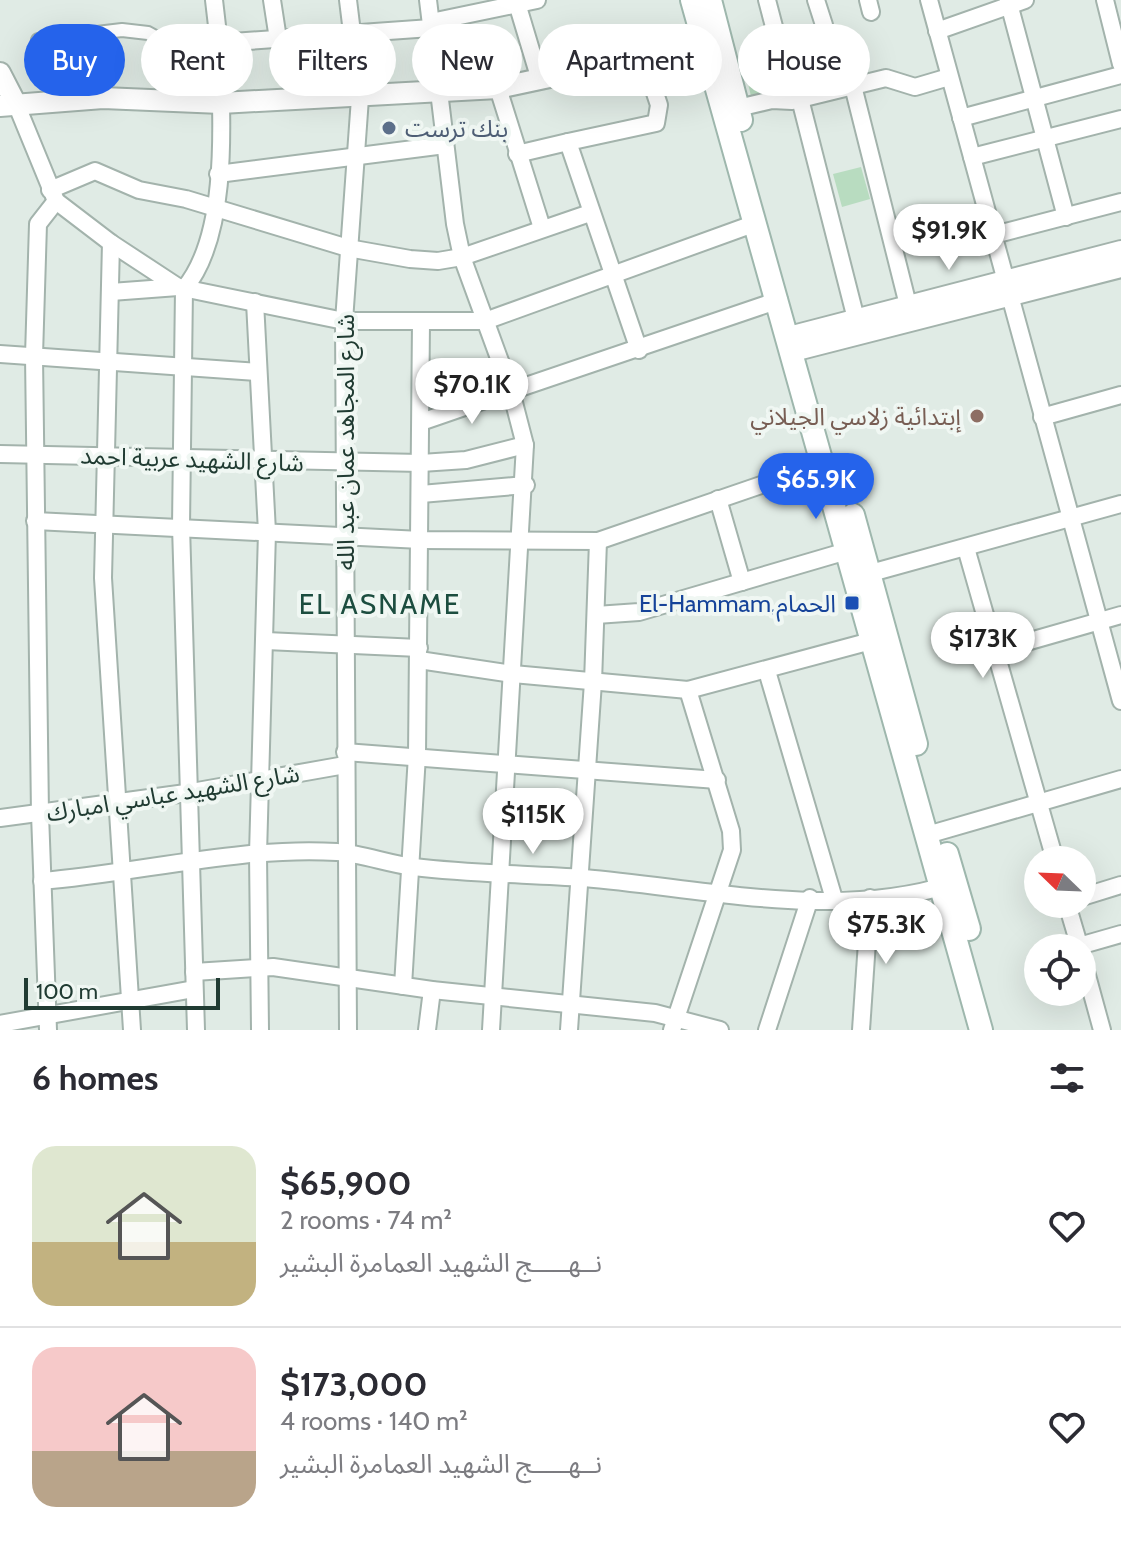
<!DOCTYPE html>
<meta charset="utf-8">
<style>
:root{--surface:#fff;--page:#f7f7f7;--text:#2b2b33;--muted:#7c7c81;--line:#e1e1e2;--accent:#2563eb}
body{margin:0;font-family:Cabin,"Noto Sans Arabic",sans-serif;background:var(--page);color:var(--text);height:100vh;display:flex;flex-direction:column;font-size:30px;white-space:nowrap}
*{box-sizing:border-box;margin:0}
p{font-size:26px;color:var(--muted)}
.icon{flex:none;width:44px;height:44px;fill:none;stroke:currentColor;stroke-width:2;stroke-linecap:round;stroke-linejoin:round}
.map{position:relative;height:1030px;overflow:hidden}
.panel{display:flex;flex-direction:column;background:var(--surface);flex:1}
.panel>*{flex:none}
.hud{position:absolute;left:24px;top:24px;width:1074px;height:72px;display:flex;gap:16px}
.needle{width:52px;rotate:293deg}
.tools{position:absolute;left:1024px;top:846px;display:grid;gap:16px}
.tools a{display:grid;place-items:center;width:72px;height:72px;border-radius:50%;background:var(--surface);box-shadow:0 8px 32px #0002;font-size:40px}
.scale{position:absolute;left:24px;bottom:20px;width:196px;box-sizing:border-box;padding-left:8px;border:4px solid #203b32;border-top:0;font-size:22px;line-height:28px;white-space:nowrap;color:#203b32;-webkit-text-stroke:6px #f0f7f3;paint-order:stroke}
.price{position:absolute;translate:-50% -68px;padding:0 18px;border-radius:28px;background:#fff;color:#222;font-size:26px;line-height:52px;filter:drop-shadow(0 2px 4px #0008)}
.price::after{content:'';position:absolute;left:50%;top:48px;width:24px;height:18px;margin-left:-12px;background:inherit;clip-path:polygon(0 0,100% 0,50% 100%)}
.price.active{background:var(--accent);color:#fff}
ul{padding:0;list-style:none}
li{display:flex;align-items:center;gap:24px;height:200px;padding:0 32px}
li+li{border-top:2px solid var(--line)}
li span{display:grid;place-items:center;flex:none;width:224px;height:160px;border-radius:24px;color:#555}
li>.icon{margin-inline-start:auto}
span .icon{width:96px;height:96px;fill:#fffc;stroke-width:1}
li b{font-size:34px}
h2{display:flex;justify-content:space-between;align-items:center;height:96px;padding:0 32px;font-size:34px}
.chip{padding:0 28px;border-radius:36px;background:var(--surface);box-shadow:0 8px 32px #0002;font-size:28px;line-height:72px}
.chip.active{background:var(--accent);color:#fff}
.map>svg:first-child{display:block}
.green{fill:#b8dcc0}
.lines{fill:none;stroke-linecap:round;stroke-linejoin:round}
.pedestrian-casing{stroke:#a3b3ac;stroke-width:16}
.minor-casing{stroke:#a3b3ac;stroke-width:20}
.tertiary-casing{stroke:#a3b3ac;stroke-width:24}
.secondary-casing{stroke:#9eb7ad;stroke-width:26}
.pedestrian{stroke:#fff;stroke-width:12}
.minor{stroke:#fff;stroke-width:16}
.tertiary{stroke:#fff;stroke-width:20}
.secondary{stroke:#fff;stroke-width:22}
.service-dot{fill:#5c6f8a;stroke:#f0f7f3;stroke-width:3}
.education-dot{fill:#8d6e63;stroke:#f0f7f3;stroke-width:3}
.transit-dot{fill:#1a4fb4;stroke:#f0f7f3;stroke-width:3}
.labels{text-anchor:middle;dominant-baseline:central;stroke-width:8;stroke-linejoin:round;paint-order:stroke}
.service-label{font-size:24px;fill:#4e5e75;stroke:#f0f7f3;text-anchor:start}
.education-label{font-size:24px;fill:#785e54;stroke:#f0f7f3;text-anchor:end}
.street-label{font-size:24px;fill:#203b32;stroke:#f0f7f3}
.transit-label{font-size:24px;fill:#164399;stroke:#f0f7f3;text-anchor:end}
.quarter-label{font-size:28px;letter-spacing:2px;fill:#1c4d3f;stroke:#f0f7f3}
</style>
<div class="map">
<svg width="1121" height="1030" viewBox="0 0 1121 1030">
<rect width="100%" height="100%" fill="#e0ebe5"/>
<g class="green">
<path d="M772 55 781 88 751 96 743 63Z"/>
<path d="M861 167 870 199 842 207 833 174Z"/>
</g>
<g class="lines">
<defs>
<path id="pedestrian" d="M38 40 122 30 148 33 170 45 219 43"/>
<g id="minor">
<path d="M214 0 219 43"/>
<path d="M272 0 278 39"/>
<path d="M428 0 455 224 462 257 511 391 779 300"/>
<path d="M516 0 540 80"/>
<path d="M767 0 777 38"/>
<path d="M816 0 824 25"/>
<path d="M868 0 871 12"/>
<path d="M929 0 1121 701"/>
<path d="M1008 0 1066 217"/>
<path d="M1105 0 1121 64"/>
<path d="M431 22 537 0"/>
<path d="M937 31 1025 0"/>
<path d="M853 86 908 305"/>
<path d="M498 88 542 228"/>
<path d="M800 99 856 319"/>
<path d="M17 106 56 201 111 243 178 287 344 321H485L756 223"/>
<path d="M738 108 772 100 792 101 886 78 915 87 949 77"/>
<path d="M961 118 1121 75"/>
<path d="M517 154 568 142"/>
<path d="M972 157 1121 119"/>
<path d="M218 174 445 145"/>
<path d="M50 190 95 171 139 190 186 199 348 248 410 259 438 261 462 257 590 213"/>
<path d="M994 235 1121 202"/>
<path d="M894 240 990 221"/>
<path d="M111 243 103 578 132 1030"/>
<path d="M111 292 178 287"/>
<path d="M255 302 267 532 258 854 260 1030"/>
<path d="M639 350 568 142 656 123 659 105 643 57"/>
<path d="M0 354 258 372"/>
<path d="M1042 417 1121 395"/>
<path d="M421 422 511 391 525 445 491 1030"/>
<path d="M0 454 421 463 466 460 525 445"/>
<path d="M421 494 526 485"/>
<path d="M718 499 742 582"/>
<path d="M35 521 421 540 598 541 825 463"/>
<path d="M966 548 1055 860"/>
<path d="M860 576 1121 504"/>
<path d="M596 615 639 612 847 551"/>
<path d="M266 641 419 648"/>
<path d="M995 651 1121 615"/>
<path d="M419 660 513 674 688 690 871 641"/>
<path d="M767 671 834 899"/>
<path d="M345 752 717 780"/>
<path d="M0 818 186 793 345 765"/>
<path d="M927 835 1121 779"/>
<path d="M42 881C138 873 242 846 337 852 363 854 389 864 414 867 471 874 527 874 584 878 702 888 834 921 951 884"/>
<path d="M1082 897 1121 885"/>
<path d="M1067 904 1080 948"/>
<path d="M1079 946 1121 934"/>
<path d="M1082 957 1102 1030"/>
<path d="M194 972 273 967 432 990 655 1013 720 1030"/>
<path d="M403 986 417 755 421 322"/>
<path d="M0 1024 194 989"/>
<path d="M48 1030 40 814 34 356 38 224 56 201"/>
<path d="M196 1030 181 526 184 289C231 233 221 113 219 43L431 28"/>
<path d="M348 1030 344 321 360 98 348 0"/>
<path d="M427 1030 432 990"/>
<path d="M569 1030 593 682 598 541"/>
<path d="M672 1030 732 850 731 831 688 690"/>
<path d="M767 1030 810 898"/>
<path d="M861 1030 870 898"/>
</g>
<g id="tertiary">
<path d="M0 73 17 106"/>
<path d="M0 106 103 98 221 103 498 88 643 57 718 34"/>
<path d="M789 337 1121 251"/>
<path d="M793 351 1121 267"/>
</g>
<g id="secondary">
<path d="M692 0 981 1030"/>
<path d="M710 0 741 120"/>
<path d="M853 515 916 744"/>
<path d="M947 854 969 929"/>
</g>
</defs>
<use href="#pedestrian" class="pedestrian-casing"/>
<use href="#minor" class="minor-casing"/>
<use href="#tertiary" class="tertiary-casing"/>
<use href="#secondary" class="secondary-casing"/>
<use href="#pedestrian" class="pedestrian"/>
<use href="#minor" class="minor"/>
<use href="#tertiary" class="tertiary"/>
<use href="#secondary" class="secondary"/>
</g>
<circle class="service-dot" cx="389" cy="128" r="8"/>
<circle class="education-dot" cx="977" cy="416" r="8"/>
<rect class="transit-dot" x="844" y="595" width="16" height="16" rx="4"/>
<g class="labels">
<g class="service-label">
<text x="405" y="128">بنك ترست</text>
</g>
<g class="education-label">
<text x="961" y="416">إبتدائية زلاسي الجيلاني</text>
</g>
<g class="street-label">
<text transform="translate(345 442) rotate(-90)">شارع المجاهد عمان عبد الله</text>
<text transform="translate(192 459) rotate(2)">شارع الشهيد عربية احمد</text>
<text transform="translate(173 793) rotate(-9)">شارع الشهيد عباسي امبارك</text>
</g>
<g class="transit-label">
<text x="836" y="603">El-Hammam,الحمام</text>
</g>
<g class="quarter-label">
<text x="380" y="604">EL ASNAME</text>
</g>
</g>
</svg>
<div class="tools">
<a><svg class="needle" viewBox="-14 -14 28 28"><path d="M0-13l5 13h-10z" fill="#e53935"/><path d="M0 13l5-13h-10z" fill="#7c7c81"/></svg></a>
<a><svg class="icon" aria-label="locate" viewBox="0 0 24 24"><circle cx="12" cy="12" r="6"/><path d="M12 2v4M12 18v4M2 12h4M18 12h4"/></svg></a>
</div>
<div class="scale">100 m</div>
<b class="price" style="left:949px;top:272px">$91.9K</b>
<b class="price" style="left:472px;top:426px">$70.1K</b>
<b class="price active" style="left:816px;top:521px">$65.9K</b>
<b class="price" style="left:983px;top:680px">$173K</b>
<b class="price" style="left:533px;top:856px">$115K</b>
<b class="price" style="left:886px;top:966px">$75.3K</b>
<div class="hud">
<a class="chip active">Buy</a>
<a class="chip">Rent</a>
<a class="chip">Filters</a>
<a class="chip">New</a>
<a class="chip">Apartment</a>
<a class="chip">House</a>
</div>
</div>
<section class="panel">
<h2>6 homes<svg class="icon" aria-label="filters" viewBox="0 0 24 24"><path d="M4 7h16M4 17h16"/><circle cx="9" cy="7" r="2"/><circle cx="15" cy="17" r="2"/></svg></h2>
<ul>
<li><span style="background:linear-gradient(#dfe7d0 60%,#c2b280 0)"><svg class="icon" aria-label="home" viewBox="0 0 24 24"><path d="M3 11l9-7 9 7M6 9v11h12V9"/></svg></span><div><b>$65,900</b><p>2 rooms · 74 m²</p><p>نــهـــــج الشهيد العمامرة البشير</p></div><svg class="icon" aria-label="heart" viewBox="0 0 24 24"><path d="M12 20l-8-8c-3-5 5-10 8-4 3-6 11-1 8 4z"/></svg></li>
<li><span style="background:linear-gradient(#f6c9c9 65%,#b9a48a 0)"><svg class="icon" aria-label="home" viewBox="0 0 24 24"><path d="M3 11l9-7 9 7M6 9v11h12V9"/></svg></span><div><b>$173,000</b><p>4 rooms · 140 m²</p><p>نــهـــــج الشهيد العمامرة البشير</p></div><svg class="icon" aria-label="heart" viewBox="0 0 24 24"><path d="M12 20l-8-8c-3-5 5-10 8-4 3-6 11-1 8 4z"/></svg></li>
</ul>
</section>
